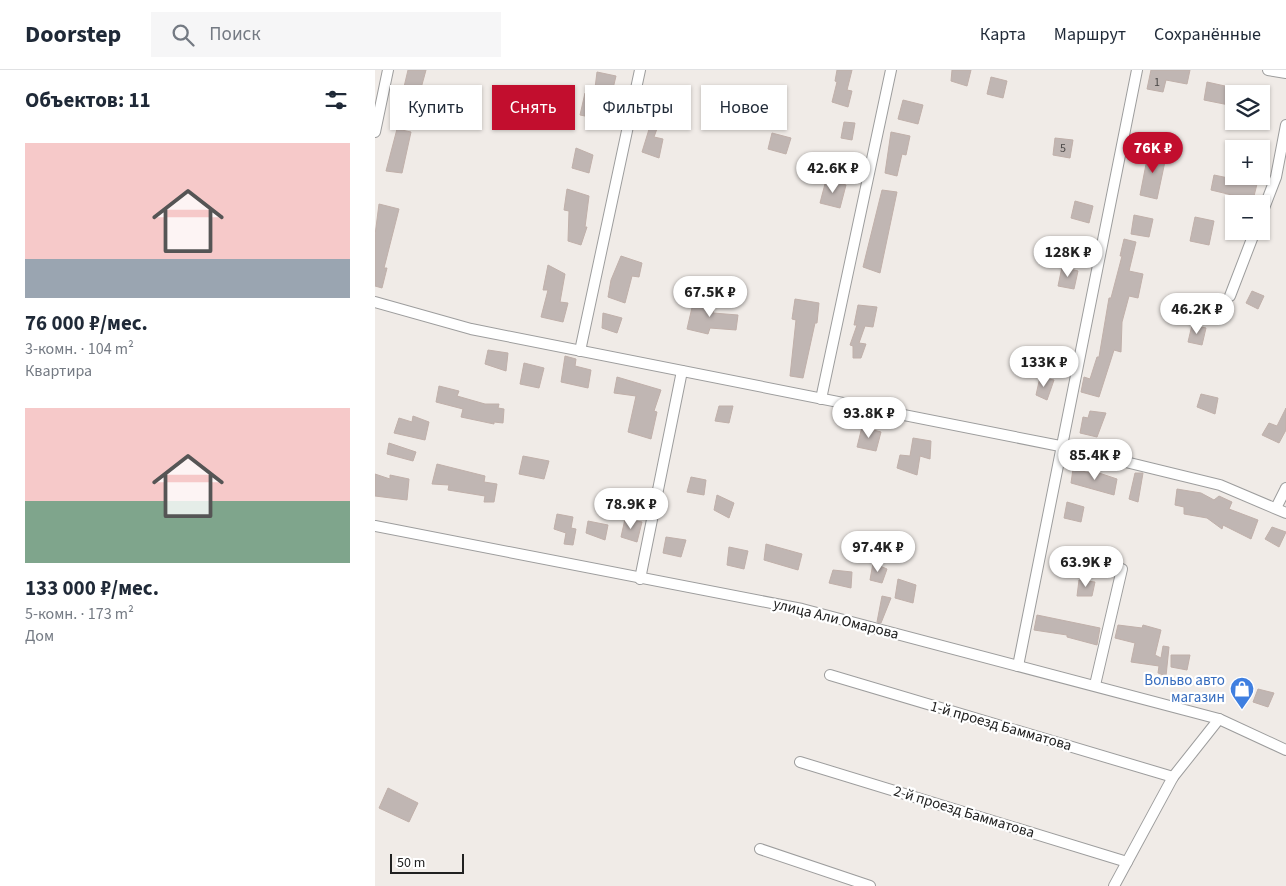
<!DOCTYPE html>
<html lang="ru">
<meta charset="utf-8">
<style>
:root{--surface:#fff;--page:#f6f6f7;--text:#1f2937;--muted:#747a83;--line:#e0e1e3;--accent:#c20e2e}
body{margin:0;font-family:"Source Sans 3",sans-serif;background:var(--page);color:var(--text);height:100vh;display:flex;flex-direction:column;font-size:19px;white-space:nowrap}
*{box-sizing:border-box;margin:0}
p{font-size:16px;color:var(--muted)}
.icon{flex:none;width:28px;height:28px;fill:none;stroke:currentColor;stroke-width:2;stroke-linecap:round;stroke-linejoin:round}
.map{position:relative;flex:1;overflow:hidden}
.sheet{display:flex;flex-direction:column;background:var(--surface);width:375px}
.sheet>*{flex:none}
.banner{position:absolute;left:15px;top:15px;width:475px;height:45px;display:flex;gap:10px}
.fabs{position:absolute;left:850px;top:15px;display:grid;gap:10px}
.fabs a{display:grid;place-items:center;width:45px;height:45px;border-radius:0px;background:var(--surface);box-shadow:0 1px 4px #0004;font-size:25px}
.scale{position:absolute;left:15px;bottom:12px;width:74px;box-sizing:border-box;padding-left:5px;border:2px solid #202020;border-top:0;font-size:14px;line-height:18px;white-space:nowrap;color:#202020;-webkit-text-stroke:4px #fff;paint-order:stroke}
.price{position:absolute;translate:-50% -42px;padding:0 11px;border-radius:18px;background:#fff;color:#222;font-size:16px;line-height:32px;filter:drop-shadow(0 1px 2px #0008)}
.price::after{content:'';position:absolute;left:50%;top:30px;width:15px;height:11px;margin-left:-8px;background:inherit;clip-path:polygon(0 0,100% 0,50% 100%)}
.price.on{background:var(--accent);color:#fff}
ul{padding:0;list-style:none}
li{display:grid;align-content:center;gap:10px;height:265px;padding:0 25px}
li span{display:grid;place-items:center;height:155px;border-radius:0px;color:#555}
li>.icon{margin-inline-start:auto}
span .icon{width:90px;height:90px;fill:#fffc;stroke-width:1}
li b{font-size:21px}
h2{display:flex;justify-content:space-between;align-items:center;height:60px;padding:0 25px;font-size:21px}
.chip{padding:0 18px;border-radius:0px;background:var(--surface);box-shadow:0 1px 4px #0004;font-size:18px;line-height:45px}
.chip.on{background:var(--accent);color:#fff}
header{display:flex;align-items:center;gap:30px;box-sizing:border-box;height:70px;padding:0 25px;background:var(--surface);border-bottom:1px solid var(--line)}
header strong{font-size:24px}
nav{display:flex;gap:28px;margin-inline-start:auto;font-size:18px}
.search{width:350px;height:45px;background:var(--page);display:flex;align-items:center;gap:12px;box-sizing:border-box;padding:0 18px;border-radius:0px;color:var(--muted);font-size:19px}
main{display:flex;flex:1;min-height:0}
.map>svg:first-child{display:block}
.building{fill:#c0b6b3;stroke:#c0b0aa}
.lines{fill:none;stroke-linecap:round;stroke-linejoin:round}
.minor-casing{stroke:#9d9d9d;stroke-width:12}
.minor{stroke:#fff;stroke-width:10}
.labels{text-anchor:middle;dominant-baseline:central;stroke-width:4.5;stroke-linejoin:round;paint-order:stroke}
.number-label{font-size:12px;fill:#484645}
.street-label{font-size:15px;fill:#202020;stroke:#fff}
.shop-label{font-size:15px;fill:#366cbe;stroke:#fff;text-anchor:end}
</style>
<header>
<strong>Doorstep</strong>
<div class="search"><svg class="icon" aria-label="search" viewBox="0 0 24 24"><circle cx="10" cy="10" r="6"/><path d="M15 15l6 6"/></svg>Поиск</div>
<nav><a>Карта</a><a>Маршрут</a><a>Сохранённые</a></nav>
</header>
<main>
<section class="sheet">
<h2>Объектов: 11<svg class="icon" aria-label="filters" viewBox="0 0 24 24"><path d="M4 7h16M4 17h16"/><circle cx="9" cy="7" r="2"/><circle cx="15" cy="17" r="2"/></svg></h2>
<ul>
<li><span style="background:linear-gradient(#f6c9c9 75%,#9aa5b1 0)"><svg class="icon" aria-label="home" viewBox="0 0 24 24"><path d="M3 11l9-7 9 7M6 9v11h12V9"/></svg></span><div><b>76 000 ₽/мес.</b><p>3-комн. · 104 m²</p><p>Квартира</p></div></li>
<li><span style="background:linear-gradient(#f6c9c9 60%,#7fa58c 0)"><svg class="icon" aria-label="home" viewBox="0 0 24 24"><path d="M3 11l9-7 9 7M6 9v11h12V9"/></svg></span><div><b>133 000 ₽/мес.</b><p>5-комн. · 173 m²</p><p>Дом</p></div></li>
</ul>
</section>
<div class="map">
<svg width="911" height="816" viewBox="0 0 911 816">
<rect width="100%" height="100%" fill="#f0ebe7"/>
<g class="building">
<path d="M33 0H51L39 44 24 38Z"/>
<path d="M462 0H477L472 20 477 21 473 37 457 32 462 12 460 11Z"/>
<path d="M577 0H596L592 16 576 11Z"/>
<path d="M776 0H815L812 14 791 10 788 22 772 19Z"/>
<path d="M222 2 241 6 236 27 230 26 225 49 205 45 210 23 219 26Z"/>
<path d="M616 7 632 11 628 28 612 24Z"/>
<path d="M832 12 859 18V36L829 30Z"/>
<path d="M528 30 548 35 543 54 523 49Z"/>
<path d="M275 36 288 42 279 67 288 69 284 88 267 82 275 56 272 55Z"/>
<path d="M469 52 480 53 477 70 466 68Z"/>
<path d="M22 59 36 62 27 103 11 101Z"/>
<path d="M516 62 535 66 531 85 527 84 522 106 510 103Z"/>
<path d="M397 63 416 68 411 84 393 79Z"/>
<path d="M680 68 698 70 695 88 678 85Z"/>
<path d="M201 78 218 85 214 103 197 98Z"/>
<path d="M774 79 792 82 782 129 765 125Z"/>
<path d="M839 105 882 114 878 130 836 120Z"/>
<path d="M451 110 471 115 465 138 445 133Z"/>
<path d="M192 119 214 126 210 157H212L206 175 193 171 194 141 189 140Z"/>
<path d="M507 120 522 122 505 203 488 197Z"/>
<path d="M700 131 718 136 714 153 696 148Z"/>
<path d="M4 134 24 139 9 198H12L7 218 0 216V165Z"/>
<path d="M759 145 778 149 774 167 756 164Z"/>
<path d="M820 147 839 151 834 175 815 171Z"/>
<path d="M749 169 761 172 754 201 768 204 763 228 754 226 747 252 746 282 739 280 724 327 706 322 709 307 715 309 722 287H724L734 228H736L747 186H745Z"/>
<path d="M246 186 267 193 264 207 257 206 250 233 233 227 236 210Z"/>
<path d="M173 195 190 204 185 232 193 233 188 252 166 247 173 220H168Z"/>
<path d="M687 197 703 201 699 219 683 216Z"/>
<path d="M877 221 889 226 883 239 871 233Z"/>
<path d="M319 229 340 234 338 243 363 245 361 260 335 258 333 264 312 259Z"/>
<path d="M420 229 444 233 442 253H440L428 308 415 306 421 250 417 249Z"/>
<path d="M483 235 502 237 498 257 490 256 484 273 491 274 486 288H478V276L475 275 482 255H479Z"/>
<path d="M228 243 247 248 242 263 227 258Z"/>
<path d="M817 255 831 258 827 275 813 272Z"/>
<path d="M113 280 133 283 131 301 110 294Z"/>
<path d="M190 286 201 289 200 296 216 300 213 318 186 312Z"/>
<path d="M149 293 169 298 164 318 145 314Z"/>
<path d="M242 307 286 320 279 341 282 342 276 369 253 362 261 326 239 323Z"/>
<path d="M665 307 679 310 672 330 661 325Z"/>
<path d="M64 316 84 321 82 326 110 334H124L123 338 129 339 128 353 119 352V354L86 347 88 339 61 332Z"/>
<path d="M826 324 843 328 840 344 822 337Z"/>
<path d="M344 336H358L354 353 340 351Z"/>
<path d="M911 338V360L904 373 887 365 894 353 902 356Z"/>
<path d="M715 341 731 343 722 367 705 363 708 347 713 348Z"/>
<path d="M38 346 54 352 50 370 19 363 24 348 37 352Z"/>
<path d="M487 357 506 362 501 381 482 377Z"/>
<path d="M538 368 556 371 555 389 545 386 542 405 522 398 525 385 535 386Z"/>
<path d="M14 373 41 382 38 391 12 384Z"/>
<path d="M148 386 174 391 169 409 144 404Z"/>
<path d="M62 394 110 406 109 412 122 414 119 432H109L110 426 73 420 74 415 57 414Z"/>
<path d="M698 399 724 405V403L742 409 739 425 696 413Z"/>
<path d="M760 403H768L763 432 754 429Z"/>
<path d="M0 404 15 409V405L34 409 32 430 0 426Z"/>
<path d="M316 407 331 410 329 425 312 422Z"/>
<path d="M802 419 826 423 839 430 844 426 857 432 854 439 883 450 876 469 848 455 847 459 832 448 809 444V437L800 435Z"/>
<path d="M342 425 359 433 354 448 339 440Z"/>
<path d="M692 432 709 437 706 452 689 448Z"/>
<path d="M182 444 198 447 196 458 201 459 198 475 189 474 191 463 179 459Z"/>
<path d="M250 449 267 452 262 472 246 467Z"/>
<path d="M213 451 233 455 230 470 211 463Z"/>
<path d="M897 457 911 462 904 477 890 469Z"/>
<path d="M291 467 311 470 306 487 288 483Z"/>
<path d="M391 474 427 484 423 500 389 490Z"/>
<path d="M354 477 373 481 369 499 352 495Z"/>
<path d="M498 493 512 499 507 513 495 510Z"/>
<path d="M458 500 477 502 476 518 454 513Z"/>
<path d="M523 509 541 515 538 533 520 528Z"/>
<path d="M704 510 720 512 717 526H702Z"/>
<path d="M507 526 516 528 506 553 502 552Z"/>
<path d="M662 545 725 558 722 575 692 567V565L659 560Z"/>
<path d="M743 555 767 558 768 555 786 560 780 585 786 588 788 576 794 577 791 606 783 603 784 596 756 592 760 573 740 568Z"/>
<path d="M796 585H815L812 600 796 597Z"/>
<path d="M883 619 899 623 893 637 878 632Z"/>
<path d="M13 718 43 733 34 752 4 738Z"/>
</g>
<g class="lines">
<defs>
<g id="minor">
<path d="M893 0 911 3"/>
<path d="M0 62 13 0"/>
<path d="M886 146 901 107 911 55"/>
<path d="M855 226 880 161"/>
<path d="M0 232 96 259 685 376 845 415 911 443"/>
<path d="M205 281 265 0"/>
<path d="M446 329 516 0"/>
<path d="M901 438 911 418"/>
<path d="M0 456 427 539 844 649 911 680"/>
<path d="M265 509 307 301"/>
<path d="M643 596 762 0"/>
<path d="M455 605 798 707"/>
<path d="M720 615 747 499"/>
<path d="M425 692 752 792"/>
<path d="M385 779 495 816"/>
<path d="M739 816 798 707 844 649"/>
</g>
</defs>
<use href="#minor" class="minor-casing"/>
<use href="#minor" class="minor"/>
</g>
<defs>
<symbol id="shop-pin" viewBox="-11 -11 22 30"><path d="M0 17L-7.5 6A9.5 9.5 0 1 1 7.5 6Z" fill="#3f7fe0" stroke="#fff"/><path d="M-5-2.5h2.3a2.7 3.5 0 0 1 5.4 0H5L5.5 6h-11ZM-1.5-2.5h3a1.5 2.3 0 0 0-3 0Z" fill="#fff"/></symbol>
</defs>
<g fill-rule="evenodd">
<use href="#shop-pin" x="853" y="605" width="28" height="38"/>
</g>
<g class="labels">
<g class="number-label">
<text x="782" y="12">1</text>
<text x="688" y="78">5</text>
</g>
<g class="street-label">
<text transform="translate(461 549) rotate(14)">улица Али Омарова</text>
<text transform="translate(626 656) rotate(16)">1-й проезд Бамматова</text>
<text transform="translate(589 742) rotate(17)">2-й проезд Бамматова</text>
</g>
<g class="shop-label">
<text x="850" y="610">Вольво авто<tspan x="850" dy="17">магазин</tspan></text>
</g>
</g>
</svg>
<div class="fabs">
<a><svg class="icon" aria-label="layers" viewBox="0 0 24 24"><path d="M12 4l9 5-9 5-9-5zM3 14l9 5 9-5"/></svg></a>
<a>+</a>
<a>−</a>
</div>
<div class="scale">50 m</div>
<b class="price on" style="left:778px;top:104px">76K ₽</b>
<b class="price" style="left:458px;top:124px">42.6K ₽</b>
<b class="price" style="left:693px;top:208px">128K ₽</b>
<b class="price" style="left:335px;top:248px">67.5K ₽</b>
<b class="price" style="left:822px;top:265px">46.2K ₽</b>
<b class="price" style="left:669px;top:318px">133K ₽</b>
<b class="price" style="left:494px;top:369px">93.8K ₽</b>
<b class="price" style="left:720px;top:411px">85.4K ₽</b>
<b class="price" style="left:256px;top:460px">78.9K ₽</b>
<b class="price" style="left:503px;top:503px">97.4K ₽</b>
<b class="price" style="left:711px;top:518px">63.9K ₽</b>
<div class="banner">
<a class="chip">Купить</a>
<a class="chip on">Снять</a>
<a class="chip">Фильтры</a>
<a class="chip">Новое</a>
</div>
</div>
</main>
